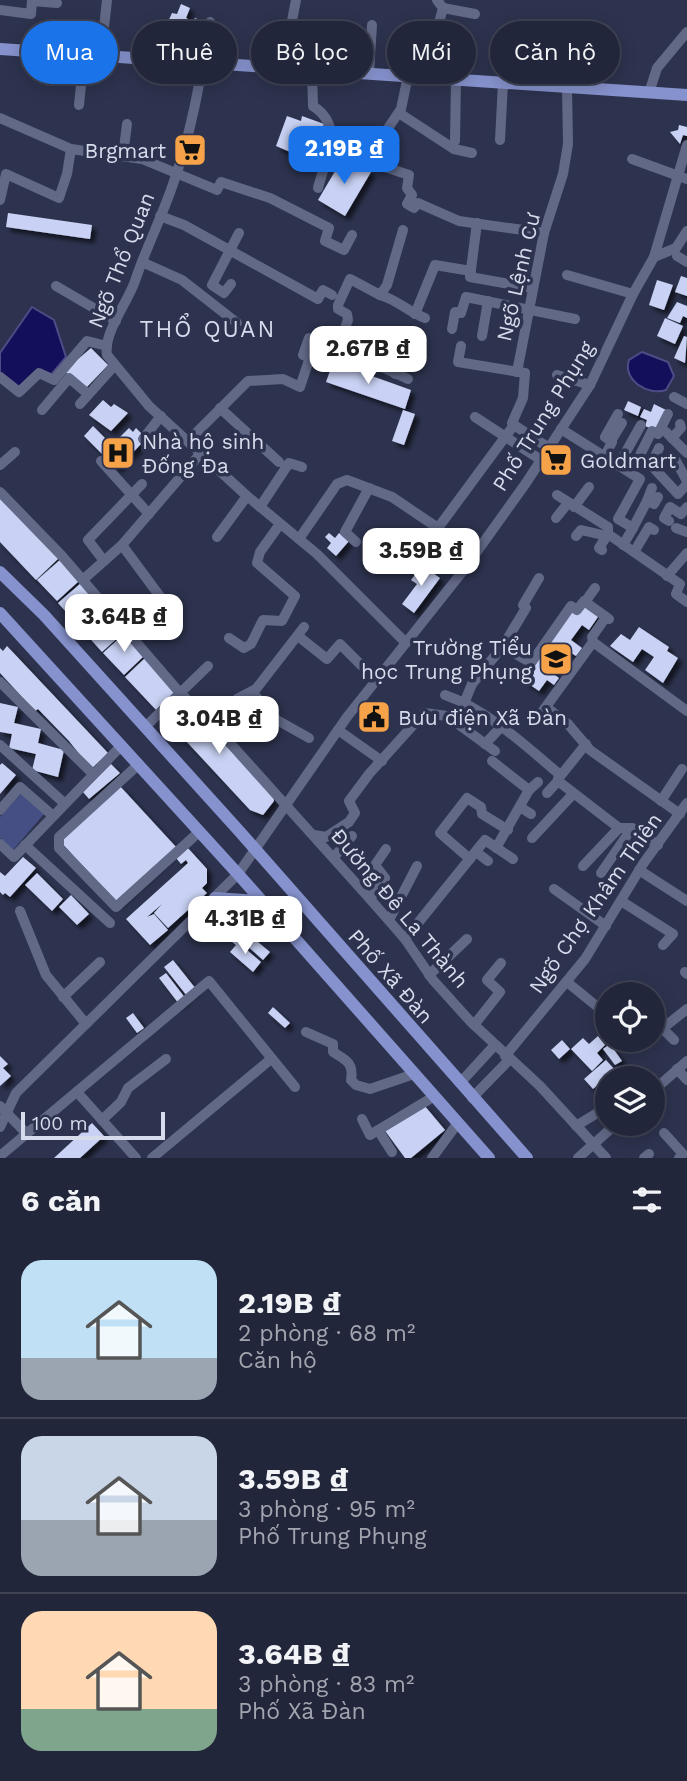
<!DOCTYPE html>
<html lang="vi">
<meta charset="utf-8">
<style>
:root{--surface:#22263a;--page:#2a2e42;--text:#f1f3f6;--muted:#a2a5af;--line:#3f4354;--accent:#1a73e8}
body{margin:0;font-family:"Work Sans",sans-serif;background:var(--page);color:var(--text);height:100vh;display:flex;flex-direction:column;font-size:26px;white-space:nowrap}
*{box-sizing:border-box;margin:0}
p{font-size:23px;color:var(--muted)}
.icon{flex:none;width:38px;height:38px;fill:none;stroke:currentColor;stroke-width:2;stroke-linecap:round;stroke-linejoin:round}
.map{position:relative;height:1158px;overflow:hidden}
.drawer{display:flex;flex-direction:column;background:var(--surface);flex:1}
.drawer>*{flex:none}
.top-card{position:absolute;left:21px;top:21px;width:646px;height:63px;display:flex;gap:14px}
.buttons{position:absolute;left:595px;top:982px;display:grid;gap:14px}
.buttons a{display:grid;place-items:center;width:70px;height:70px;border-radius:50%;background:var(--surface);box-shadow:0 4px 18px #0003,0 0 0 2px var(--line);font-size:35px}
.scale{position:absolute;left:21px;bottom:18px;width:144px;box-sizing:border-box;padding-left:7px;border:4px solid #d7dced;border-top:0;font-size:19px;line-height:24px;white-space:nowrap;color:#d7dced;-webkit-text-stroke:5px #2d334e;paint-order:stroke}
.price{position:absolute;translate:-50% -60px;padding:0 16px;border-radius:14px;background:#fff;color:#222;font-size:23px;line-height:46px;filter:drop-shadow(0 2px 4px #0008)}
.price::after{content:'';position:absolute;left:50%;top:42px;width:21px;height:16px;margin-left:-10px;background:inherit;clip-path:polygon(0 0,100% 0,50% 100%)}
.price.selected{background:var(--accent);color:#fff}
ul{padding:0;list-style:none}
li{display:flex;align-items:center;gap:21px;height:175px;padding:0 21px}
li+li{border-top:2px solid var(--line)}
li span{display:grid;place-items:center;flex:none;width:196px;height:140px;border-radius:21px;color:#555}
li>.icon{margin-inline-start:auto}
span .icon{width:84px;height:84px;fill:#fffc;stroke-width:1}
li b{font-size:30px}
h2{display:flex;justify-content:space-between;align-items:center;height:84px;padding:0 21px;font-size:30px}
.tag{padding:0 24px;border-radius:32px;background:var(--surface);box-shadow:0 4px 18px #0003,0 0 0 2px var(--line);font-size:24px;line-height:63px}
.tag.selected{background:var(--accent);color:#fff}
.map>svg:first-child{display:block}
.green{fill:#454f84}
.water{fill:#140f5a;stroke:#4e4c86;stroke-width:2}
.building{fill:#c9d2f4;filter:url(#shadow)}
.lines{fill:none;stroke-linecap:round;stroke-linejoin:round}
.minor{stroke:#626987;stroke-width:10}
.major{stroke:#8692cd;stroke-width:12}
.labels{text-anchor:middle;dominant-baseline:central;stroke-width:7;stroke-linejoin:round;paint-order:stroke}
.poi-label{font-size:21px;fill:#d7dced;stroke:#2d334e;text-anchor:start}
.street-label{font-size:21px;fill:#d7dced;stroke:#2d334e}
.neighbourhood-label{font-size:23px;letter-spacing:2px;fill:#d7dced;stroke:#2d334e}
</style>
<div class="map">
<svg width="687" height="1158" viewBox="0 0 687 1158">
<defs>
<filter id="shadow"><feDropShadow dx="4.5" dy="4.5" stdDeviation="2" flood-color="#0009"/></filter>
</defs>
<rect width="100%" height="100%" fill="#2d334e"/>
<path class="green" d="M21 794 44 814 13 850 0 838V817Z"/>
<g class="water">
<path d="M32 307 54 320 66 357 51 375 37 371 19 388 0 372V353Z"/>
<path d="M642 352 668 362 674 376 666 390C648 396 622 380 629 360Z"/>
</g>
<g class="building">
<path d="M181 4 190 8 186 18 190 20 185 32 167 24 172 13 177 14Z"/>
<path d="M195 18 204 22 196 40 187 36Z"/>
<path d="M287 116 301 121 302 116 324 124 322 130 332 134 321 165 276 146Z"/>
<path d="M679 125 687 127V136L683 135 680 144 670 132 678 130Z"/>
<path d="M344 156 371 172 345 216 318 200Z"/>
<path d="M8 213 92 225 90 239 6 227Z"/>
<path d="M681 276 687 278V296L675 292Z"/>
<path d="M657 280 673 285 664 310 649 305Z"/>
<path d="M677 302 687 306V318L683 316 680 323 667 318Z"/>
<path d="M665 318 683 326 675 344 657 336Z"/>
<path d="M684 336 687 337 685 363 674 358Z"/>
<path d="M91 348 108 365 85 389 64 371Z"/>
<path d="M333 362 411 390 405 409 326 382Z"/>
<path d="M103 400 111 407 114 404 128 413 111 431 89 415Z"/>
<path d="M628 401 641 407 638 416 624 410Z"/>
<path d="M654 404 666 410 657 431 645 426 647 420 640 417 644 409 651 412Z"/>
<path d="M403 410 415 414 404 445 392 441Z"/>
<path d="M93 426 112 445 129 428 133 432 136 428 143 435V442L117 469 84 436Z"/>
<path d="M0 494 60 557 36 580 0 542Z"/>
<path d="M329 533 335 538 339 533 349 541 336 556 327 548 331 543 325 537Z"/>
<path d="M61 559 79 581 57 601 37 580Z"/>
<path d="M422 565 440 578 414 613 402 604 417 584 411 580Z"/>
<path d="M81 583 123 633 102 652 58 603Z"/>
<path d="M585 603 600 614 589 630 582 625 571 640 582 648 576 656 568 651 563 658 570 662 565 669 558 664 552 673 559 678 554 685 547 680 539 691 523 680 571 609Z"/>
<path d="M639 627 669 647 667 651 678 658 663 683 645 670 654 657 642 649 633 662 610 646 621 634 630 640Z"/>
<path d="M124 634 144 656 124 675 103 653Z"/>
<path d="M7 646 108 753 91 769 69 741 38 709 35 711 0 673V648L3 651Z"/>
<path d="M145 658 178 693 158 712 125 677Z"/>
<path d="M179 695 273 794 274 801 263 815 250 810 160 713Z"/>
<path d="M0 703 18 707 14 723 41 729 38 743 64 750 58 777 32 770 36 754 9 748 12 734 0 732Z"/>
<path d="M367 708 384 720 380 726 363 713Z"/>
<path d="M2 763 16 775 0 794V765Z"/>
<path d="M111 764 120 773 89 799 83 792Z"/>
<path d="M119 785 177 848 117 903 59 840Z"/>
<path d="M187 847 207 869V883L202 888 207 893 168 928 154 913 162 904 147 917 154 914 168 930 150 945 126 919 188 863 186 860 181 864 176 858Z"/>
<path d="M23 857 36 868 10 897 5 893 3 895 0 892V872L5 876Z"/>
<path d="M37 873 63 899 52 911 25 885Z"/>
<path d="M71 895 89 914 77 925 59 907Z"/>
<path d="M252 937 270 952 263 960 245 944Z"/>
<path d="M233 938 261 962 253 972 230 952 236 945 231 941Z"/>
<path d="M173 960 196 989 187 996 164 967Z"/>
<path d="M166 973 186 999 179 1004 159 978Z"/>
<path d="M273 1007 290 1023 285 1028 268 1013Z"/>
<path d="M133 1013 144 1028 137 1033 126 1018Z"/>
<path d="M598 1036 605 1045 597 1053 603 1060 592 1071 571 1049 583 1038 589 1044Z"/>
<path d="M562 1040 570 1049 559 1059 551 1050Z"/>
<path d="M610 1044 622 1061 615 1065 603 1049Z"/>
<path d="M0 1056 8 1064 3 1068 11 1076 0 1086Z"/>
<path d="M606 1060 615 1070 607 1077 606 1088 601 1082 593 1089 584 1079Z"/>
<path d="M424 1105 445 1130 411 1158H405L383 1128Z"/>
<path d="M92 1123 104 1136 80 1158H54Z"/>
</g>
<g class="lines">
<g class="minor">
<path d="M443 8 475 14"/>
<path d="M0 10 31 14 32 1 57 3"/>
<path d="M210 22C201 74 193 126 176 175 165 211 147 245 135 281 128 302 103 333 107 355L149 406 247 496 317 554 406 643"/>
<path d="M101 55 107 0"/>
<path d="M283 67 296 0"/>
<path d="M312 69 313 106C345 127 326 156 318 188"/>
<path d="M369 73 372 25"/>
<path d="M408 76 401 109 384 134 379 165 409 175 407 188 412 195 407 204 414 208 418 203 459 221 544 233"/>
<path d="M430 78 433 45 443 8 437 0"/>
<path d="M541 86 549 32"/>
<path d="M577 88 581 66 589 48 584 37"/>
<path d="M649 93 657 68 687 32"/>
<path d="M79 105 84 55"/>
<path d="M399 113 454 149 472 153"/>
<path d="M0 118 71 149 142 159 217 190 221 182 270 198 329 228 325 241 344 250 352 235"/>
<path d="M500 140 503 83"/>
<path d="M455 141 456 79"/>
<path d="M123 156 127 124"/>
<path d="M632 159 687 179"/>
<path d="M0 200 6 174 59 198 67 174 71 149"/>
<path d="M160 216 184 225 318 299 323 290 332 295"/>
<path d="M477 223 470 277 532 288"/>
<path d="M677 256 687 262"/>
<path d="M654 257 676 248 687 231"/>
<path d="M142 262 182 280 237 323"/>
<path d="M567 275 633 294"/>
<path d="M231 284 224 293 212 285 239 233"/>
<path d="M56 286 116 321"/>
<path d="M380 295C398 300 408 312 425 318"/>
<path d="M415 314 435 265 471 271"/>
<path d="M452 329 455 312 461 313 466 297 575 319"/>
<path d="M482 336 488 301"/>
<path d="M461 346 458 362 525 373 523 398 512 423 514 425"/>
<path d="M338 347 408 379"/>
<path d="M329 364 303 355 309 338 338 347 348 320 347 314 338 309V305L350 279 380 295 387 285 403 230"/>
<path d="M517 372 544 233 563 174 568 144 567 88"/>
<path d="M395 374 412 336"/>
<path d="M557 375 590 385"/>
<path d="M0 377 19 392 39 373 54 380 87 341 107 346"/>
<path d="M674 397 687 404"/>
<path d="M80 404 114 366"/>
<path d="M220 408 279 462"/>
<path d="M42 410 69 378 88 394"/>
<path d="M475 417 541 460"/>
<path d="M514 425 549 448"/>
<path d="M561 429 640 479 618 519 633 528 623 545"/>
<path d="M666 432 687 453"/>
<path d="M672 438 681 428 680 424"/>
<path d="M143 439 161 416"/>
<path d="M189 440 248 381 283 379 300 387 310 357"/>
<path d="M611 441 622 423"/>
<path d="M659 448 651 465 678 494 687 484"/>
<path d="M604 458 612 442 605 437 618 414"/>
<path d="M101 461 149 514"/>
<path d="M676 461 687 481"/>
<path d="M0 465 15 452"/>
<path d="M618 466 641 425"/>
<path d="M631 473 652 431 658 434 668 414"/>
<path d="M0 492 62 556 180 693 212 723 370 899 405 939 433 980 470 1021 540 1086 606 1158"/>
<path d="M557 495 608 527V534L680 584 676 594 687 602"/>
<path d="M647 501 652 488"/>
<path d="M260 507 289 463 302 467"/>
<path d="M574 507 589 487"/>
<path d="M556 518 568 503"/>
<path d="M669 521 664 518 670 507 681 514 687 507"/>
<path d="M633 528 647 501 654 504 658 497"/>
<path d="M676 528 687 532"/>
<path d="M576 536 581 530 607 536"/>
<path d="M217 537 247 496"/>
<path d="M299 539 337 484 347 480 392 497 438 528 514 425"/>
<path d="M356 542 345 532 369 488"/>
<path d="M122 545 167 606"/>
<path d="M602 550 599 548 608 534"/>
<path d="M634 552 649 527 654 530"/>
<path d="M104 561 88 540 142 484"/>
<path d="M667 576 687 553"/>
<path d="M86 577 122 545 201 453"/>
<path d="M585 602 595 588"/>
<path d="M298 636 327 659 340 644 376 680"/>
<path d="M229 638 244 648 251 644 263 620 282 621 295 596 257 563 260 552 280 524"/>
<path d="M593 642 687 711"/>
<path d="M503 646 531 663 571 606 577 610 584 601 609 619"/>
<path d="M0 682 93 774"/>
<path d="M252 692 277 720 309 738"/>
<path d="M445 695C486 709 525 745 559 774L558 781 619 828H632L658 845"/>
<path d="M465 701 472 684 503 646 526 608 523 605 539 578"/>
<path d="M546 707 568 724 590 750 680 814"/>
<path d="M537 719 593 642 592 637 606 617"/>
<path d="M212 723 237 699 256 689 304 627"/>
<path d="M145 727 208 666"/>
<path d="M338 730 382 761"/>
<path d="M485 744 501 727"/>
<path d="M0 745 64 803"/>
<path d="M492 761 529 790 496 848"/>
<path d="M139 764 59 837V848L116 907 199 832"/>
<path d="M558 779 586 744"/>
<path d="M529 790 538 782"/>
<path d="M547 793 558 781"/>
<path d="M661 801 682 769"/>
<path d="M520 807 531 814"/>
<path d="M0 810 20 787 52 815"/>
<path d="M314 835 326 837 349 822 355 813 349 801 369 774 424 713 447 716 495 751"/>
<path d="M532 838 573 794"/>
<path d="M0 844 14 857 122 745"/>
<path d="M25 845 110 923"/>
<path d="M476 852 488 861"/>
<path d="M334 857 352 836"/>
<path d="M470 859 440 833 467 798 481 807 482 814 508 830"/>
<path d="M583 866 619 828"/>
<path d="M639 870 687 901"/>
<path d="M601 873 632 828"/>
<path d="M554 889 606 926"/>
<path d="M370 899 385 878 375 865 386 849"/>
<path d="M621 901 673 934 663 945"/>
<path d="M20 911 46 975 86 1024"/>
<path d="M389 920 417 866"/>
<path d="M405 939 485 840 513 859"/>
<path d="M685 972 687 974"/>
<path d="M429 975 467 939"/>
<path d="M567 982 605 1013"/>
<path d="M63 997 100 962"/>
<path d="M474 1025 500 992 487 980 501 963"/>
<path d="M663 1029 674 1040"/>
<path d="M306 1032 333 1044V1052C346 1060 354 1063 351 1080L356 1085 370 1089 414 1074"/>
<path d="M653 1036 687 1009"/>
<path d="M505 1056 585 959 643 864 687 803"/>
<path d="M677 1069 687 1080"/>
<path d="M460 1083 494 1046"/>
<path d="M653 1091 687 1061"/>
<path d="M77 1092 136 1158"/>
<path d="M472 1098 509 1060"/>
<path d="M0 1106 27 1134"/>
<path d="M362 1119 370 1135 433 1097"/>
<path d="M102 1120 121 1102 128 1088 166 1059"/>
<path d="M576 1126 607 1107"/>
<path d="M0 1127 16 1093 238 874 347 717 463 571 526 483 590 385 633 294 654 257 687 145"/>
<path d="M378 1130 392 1152"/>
<path d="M664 1133 683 1154 679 1158"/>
<path d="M0 1156 209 981 295 1087"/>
<path d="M152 1158 271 1059"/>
<path d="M432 1158 457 1124"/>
<path d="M578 1158 616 1124"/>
<path d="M644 1158 649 1154"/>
</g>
<g class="major">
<path d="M0 49 687 95"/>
<path d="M0 572 44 615 240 832 527 1158"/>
<path d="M0 613 238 874 489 1158"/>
<path d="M215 898 261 901"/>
</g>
</g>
<defs>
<symbol id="supermarket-square" viewBox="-11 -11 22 22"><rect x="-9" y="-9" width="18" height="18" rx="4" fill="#f6a248" stroke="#2d334e"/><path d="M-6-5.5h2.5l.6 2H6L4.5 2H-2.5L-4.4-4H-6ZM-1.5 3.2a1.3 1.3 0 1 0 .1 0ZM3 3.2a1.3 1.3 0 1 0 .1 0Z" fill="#111"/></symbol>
<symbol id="hospital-square" viewBox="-11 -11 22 22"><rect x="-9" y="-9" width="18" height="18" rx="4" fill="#f6a248" stroke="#2d334e"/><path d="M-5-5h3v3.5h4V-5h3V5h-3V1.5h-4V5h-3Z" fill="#111"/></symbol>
<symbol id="school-square" viewBox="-11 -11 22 22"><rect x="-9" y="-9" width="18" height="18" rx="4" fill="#f6a248" stroke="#2d334e"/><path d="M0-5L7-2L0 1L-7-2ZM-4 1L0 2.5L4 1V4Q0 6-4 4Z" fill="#111"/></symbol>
<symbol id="civic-square" viewBox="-11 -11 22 22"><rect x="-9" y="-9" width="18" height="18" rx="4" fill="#f6a248" stroke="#2d334e"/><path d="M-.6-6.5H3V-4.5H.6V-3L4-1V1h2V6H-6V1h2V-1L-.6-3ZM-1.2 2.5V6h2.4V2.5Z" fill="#111"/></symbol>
</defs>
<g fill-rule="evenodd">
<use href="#supermarket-square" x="171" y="131" width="38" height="38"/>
<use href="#hospital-square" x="99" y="434" width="38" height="38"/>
<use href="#supermarket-square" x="537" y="441" width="38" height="38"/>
<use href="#school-square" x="537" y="640" width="38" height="38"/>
<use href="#civic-square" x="355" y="698" width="38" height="38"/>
</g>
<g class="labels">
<g class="poi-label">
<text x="166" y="150" text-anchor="end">Brgmart</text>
<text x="142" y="441">Nhà hộ sinh<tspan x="142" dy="24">Đống Đa</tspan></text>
<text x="580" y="460">Goldmart</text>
<text x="532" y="647" text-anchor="end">Trường Tiểu<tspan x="532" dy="24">học Trung Phụng</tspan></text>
<text x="398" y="717">Bưu điện Xã Đàn</text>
</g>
<g class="street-label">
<text transform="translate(121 260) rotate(-68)">Ngõ Thổ Quan</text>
<text transform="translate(518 277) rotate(-77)">Ngõ Lệnh Cư</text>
<text transform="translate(543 416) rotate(-58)">Phố Trung Phụng</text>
<text transform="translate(595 903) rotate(-55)">Ngõ Chợ Khâm Thiên</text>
<text transform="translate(400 908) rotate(50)">Đường Đê La Thành</text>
<text transform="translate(391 976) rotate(49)">Phố Xã Đàn</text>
</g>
<g class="neighbourhood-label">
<text x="208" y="329">THỔ QUAN</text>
</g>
</g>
</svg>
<div class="buttons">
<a><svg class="icon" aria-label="locate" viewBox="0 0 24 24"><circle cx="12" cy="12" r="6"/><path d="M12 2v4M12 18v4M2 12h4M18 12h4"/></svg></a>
<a><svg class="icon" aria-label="layers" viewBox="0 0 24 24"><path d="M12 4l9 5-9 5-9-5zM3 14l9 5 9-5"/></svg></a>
</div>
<div class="scale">100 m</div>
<b class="price selected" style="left:344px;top:186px">2.19B ₫</b>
<b class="price" style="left:368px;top:386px">2.67B ₫</b>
<b class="price" style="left:421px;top:588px">3.59B ₫</b>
<b class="price" style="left:124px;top:654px">3.64B ₫</b>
<b class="price" style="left:219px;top:756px">3.04B ₫</b>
<b class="price" style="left:245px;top:956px">4.31B ₫</b>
<div class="top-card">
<a class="tag selected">Mua</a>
<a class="tag">Thuê</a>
<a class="tag">Bộ lọc</a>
<a class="tag">Mới</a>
<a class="tag">Căn hộ</a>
</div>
</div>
<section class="drawer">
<h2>6 căn<svg class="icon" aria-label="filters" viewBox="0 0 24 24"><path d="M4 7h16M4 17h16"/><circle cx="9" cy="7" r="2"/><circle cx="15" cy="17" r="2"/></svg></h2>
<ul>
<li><span style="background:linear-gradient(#bfe0f5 70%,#9aa5b1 0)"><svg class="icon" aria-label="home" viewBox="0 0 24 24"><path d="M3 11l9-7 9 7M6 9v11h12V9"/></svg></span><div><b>2.19B ₫</b><p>2 phòng · 68 m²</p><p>Căn hộ</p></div></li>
<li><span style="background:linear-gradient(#c9d6e8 60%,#9aa5b1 0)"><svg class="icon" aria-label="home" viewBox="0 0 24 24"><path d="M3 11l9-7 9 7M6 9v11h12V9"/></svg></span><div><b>3.59B ₫</b><p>3 phòng · 95 m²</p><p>Phố Trung Phụng</p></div></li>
<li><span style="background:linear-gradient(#ffd9b3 70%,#7fa58c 0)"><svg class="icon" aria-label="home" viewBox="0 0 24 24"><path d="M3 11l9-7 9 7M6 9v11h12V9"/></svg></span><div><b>3.64B ₫</b><p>3 phòng · 83 m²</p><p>Phố Xã Đàn</p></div></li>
</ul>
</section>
